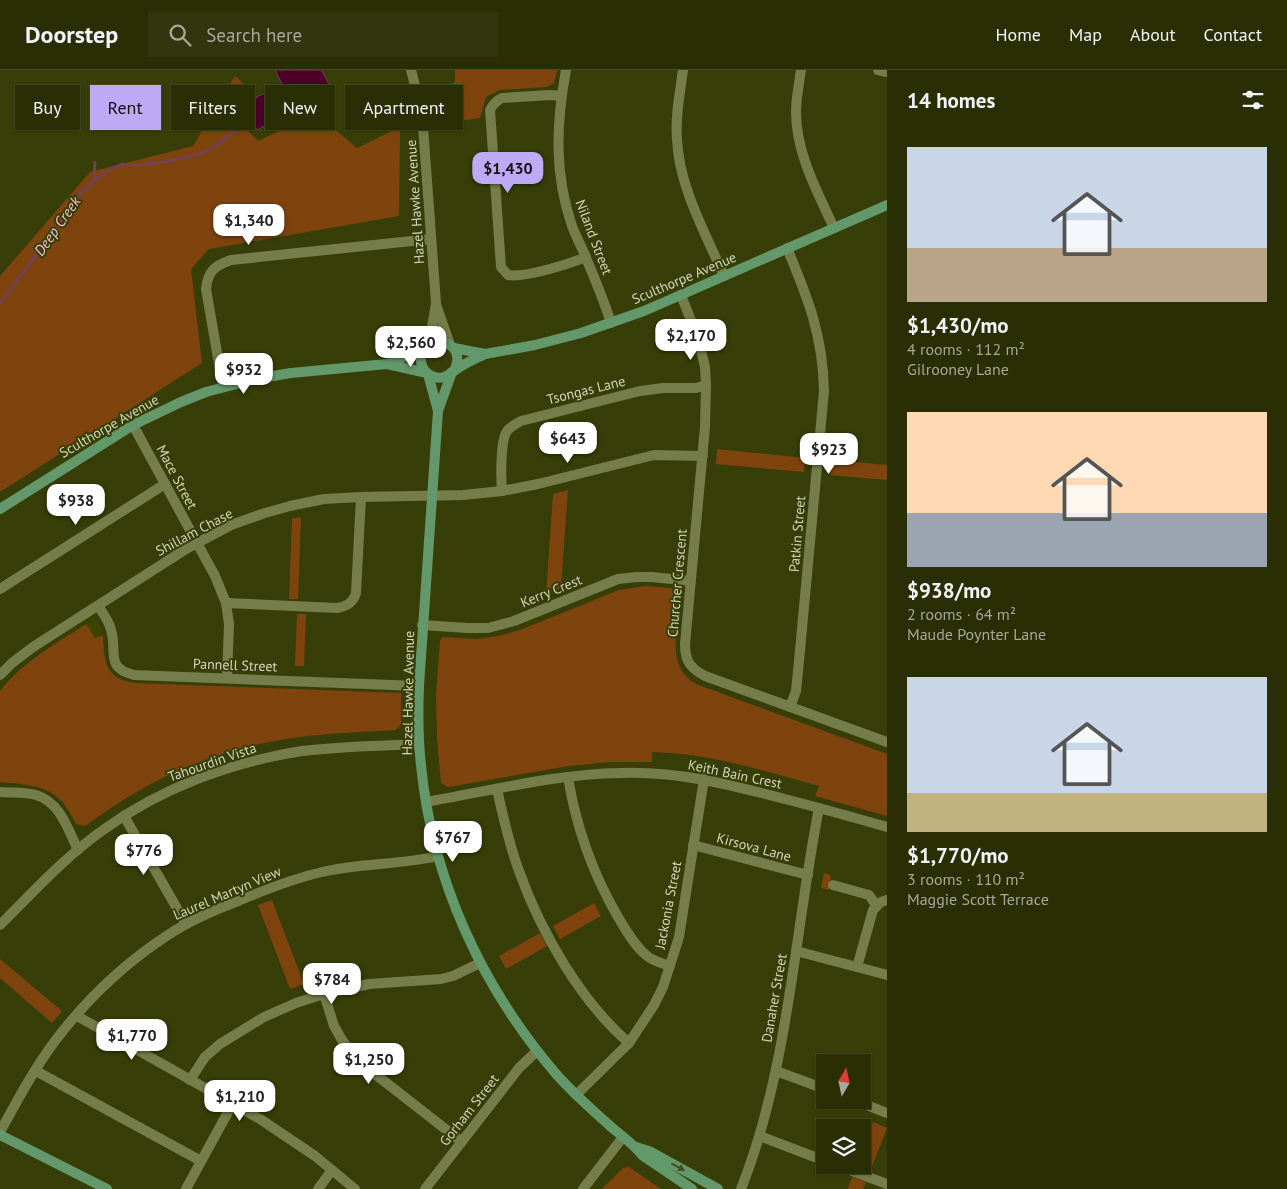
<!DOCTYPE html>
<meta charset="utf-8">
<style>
:root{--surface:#292e05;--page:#31360f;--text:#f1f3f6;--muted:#a5a89a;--line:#454a27;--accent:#bea9f5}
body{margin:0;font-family:"PT Sans",sans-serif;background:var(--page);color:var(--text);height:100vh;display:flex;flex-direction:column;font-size:19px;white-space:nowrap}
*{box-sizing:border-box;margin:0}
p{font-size:16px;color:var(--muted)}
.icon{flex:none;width:28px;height:28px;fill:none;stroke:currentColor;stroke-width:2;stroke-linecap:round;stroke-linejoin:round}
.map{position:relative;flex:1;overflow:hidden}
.sheet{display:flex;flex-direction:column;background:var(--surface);width:400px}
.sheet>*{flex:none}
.guide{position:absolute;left:15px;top:15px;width:475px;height:45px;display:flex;gap:10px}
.needle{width:32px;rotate:9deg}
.fabs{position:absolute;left:816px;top:984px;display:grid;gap:10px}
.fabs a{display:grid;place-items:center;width:55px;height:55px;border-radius:0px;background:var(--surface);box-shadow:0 1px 4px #0004,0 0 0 1px var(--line);font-size:25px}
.price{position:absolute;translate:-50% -42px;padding:0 11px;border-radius:10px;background:#fff;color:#222;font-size:16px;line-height:32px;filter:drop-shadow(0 1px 2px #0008)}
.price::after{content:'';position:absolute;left:50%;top:30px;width:15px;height:11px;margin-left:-8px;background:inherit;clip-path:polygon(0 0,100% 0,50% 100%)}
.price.selected{background:var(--accent);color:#111}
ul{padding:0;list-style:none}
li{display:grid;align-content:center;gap:10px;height:265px;padding:0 20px}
li span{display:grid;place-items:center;height:155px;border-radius:0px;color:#555}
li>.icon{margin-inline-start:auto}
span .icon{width:90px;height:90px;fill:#fffc;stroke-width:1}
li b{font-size:21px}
h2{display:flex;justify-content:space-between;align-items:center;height:60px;padding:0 20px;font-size:21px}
.tag{padding:0 18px;border-radius:0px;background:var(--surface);box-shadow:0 1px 4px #0004,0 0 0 1px var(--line);font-size:18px;line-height:45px}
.tag.selected{background:var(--accent);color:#111}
header{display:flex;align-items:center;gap:30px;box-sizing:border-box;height:70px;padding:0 25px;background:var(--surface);border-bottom:1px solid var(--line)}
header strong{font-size:24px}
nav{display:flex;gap:28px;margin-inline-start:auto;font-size:18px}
.search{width:350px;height:45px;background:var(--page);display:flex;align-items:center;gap:12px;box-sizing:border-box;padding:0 18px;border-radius:0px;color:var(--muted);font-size:19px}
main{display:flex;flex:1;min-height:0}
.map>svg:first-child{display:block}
.built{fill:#3d4401}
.green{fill:#7f440e}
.water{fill:#4c0028;stroke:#744054}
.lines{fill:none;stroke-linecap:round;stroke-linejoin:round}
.stream{stroke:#744054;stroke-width:3}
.street{stroke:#757d4a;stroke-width:10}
.secondary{stroke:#63986b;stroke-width:10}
.oneway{fill:#40501b}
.labels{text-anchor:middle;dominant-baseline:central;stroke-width:4;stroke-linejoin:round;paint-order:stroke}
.street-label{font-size:14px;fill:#d1d7bc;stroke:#373e07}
.water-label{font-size:15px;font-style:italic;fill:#f7bfd2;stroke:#373e07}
</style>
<header>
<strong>Doorstep</strong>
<div class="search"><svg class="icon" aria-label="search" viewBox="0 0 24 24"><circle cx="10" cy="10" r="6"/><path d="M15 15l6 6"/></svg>Search here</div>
<nav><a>Home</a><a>Map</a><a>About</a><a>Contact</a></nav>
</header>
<main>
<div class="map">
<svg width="887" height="1119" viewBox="0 0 887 1119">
<rect width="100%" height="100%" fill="#373e07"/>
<path class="built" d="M96 548 101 556 103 565 95 568 86 554Z"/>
<g class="green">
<path d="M455 0H557L554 13 547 17 500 20 486 27 480 48 440 54 437 26 455 11Z"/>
<path d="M235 6 251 20 231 43 258 71 303 50 321 48 357 78 400 57 399 146 209 179 191 199 202 293 0 422V206L90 102 193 76Z"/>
<path d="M717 379 805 388 804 402 716 394Z"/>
<path d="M832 390 887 395V410L830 405Z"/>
<path d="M568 420 561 518 546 524 553 424Z"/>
<path d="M301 447 298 529H289L292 449Z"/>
<path d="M647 516 680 519C679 531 678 543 677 554 675 578 672 599 696 614L887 684V746L815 726 819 716C764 701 709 683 652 682V692H610L569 696 448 717 441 713 437 669 436 625 440 571 443 567 477 569 498 566 520 560 619 520 638 517Z"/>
<path d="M297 544H306L304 596H295Z"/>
<path d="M86 554 95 568 103 565C104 591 105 609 135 613L401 623V654L396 660C362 662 327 663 293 668 234 676 174 698 123 730 110 738 98 747 85 756L76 754C58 715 38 716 0 712V621C23 592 55 574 86 554Z"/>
<path d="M824 803 831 805 829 820 821 818Z"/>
<path d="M272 830 304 914 290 919 258 835Z"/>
<path d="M594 833 601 846 560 869 553 856Z"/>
<path d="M540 863 547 876 506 899 499 886Z"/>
<path d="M0 889 62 941 52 953 0 908Z"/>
<path d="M873 1052 887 1058 871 1099 862 1095 863 1080Z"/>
<path d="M629 1097 661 1119H602L623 1098Z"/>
<path d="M852 1107 866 1112 863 1119H848Z"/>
</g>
<path class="water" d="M275 0H321L329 14 294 34 298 40 297 43 280 45 258 60 243 46 257 27 282 14Z"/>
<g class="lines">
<g class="stream">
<path d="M94 111 95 92"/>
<path d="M0 233 65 148 73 129 94 111 109 100 122 94 136 95 164 92 200 84 215 76 251 48"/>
</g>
<g class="street">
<path d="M411 0 422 43 436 233 429 275"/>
<path d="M566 0C556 54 554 103 572 156 576 167 582 177 586 188 595 209 604 231 611 253"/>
<path d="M683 0C680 23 675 46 677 69 679 117 705 162 724 206"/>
<path d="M801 0C799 14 796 28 796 42 796 83 817 121 834 158"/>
<path d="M878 0 887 2"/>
<path d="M561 26 550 25 502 28C496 31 493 34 490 40L501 197 508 205C525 208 569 194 586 187"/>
<path d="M787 178C808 228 823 266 824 321L799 591 796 621 790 637"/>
<path d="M681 225 699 271 705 297 706 315 705 357 685 574C685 591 690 598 705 606L887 672"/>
<path d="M436 234 450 275"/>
<path d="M223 317 206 219C208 201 214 196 231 190L431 169"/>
<path d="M133 355 215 506 226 533 229 554 227 608"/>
<path d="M502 421C501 408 500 371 507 361 511 356 516 354 521 351L640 321 663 318H696L706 315"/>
<path d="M0 519 165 414"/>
<path d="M226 533 337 538C347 536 353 533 356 523L361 427"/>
<path d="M98 536C103 543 109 551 111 560 118 582 104 597 134 605L419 616"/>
<path d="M422 555 467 558H488L514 551 618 509 637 507H652L691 511"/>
<path d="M0 605 12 593 33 577 186 479 231 455 265 443 290 436 324 429 361 427 463 425 502 421 538 414 654 385 703 386"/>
<path d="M568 707C576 757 593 804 618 847 626 860 634 875 646 885 652 891 662 893 670 896"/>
<path d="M497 719C503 747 509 774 519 801 540 860 580 931 629 973"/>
<path d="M0 722C11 723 25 722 36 725 60 732 68 759 78 780"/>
<path d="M426 732C490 721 555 704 621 703 677 701 727 714 781 728 816 737 852 747 887 757"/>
<path d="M124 746 186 854"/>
<path d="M693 775 808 805"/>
<path d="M833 815 869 825 876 835"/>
<path d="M0 855C33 822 65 787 103 760 161 718 231 692 302 681 341 676 380 676 419 674"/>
<path d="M796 881 887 905"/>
<path d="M857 897 873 840 881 832 887 830"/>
<path d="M324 924 334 956 342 970 357 990 462 1072"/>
<path d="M77 946 260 1049 315 1086 355 1119"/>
<path d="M36 1001 201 1091"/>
<path d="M776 1001 825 1019"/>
<path d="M190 1010 205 987 220 974 264 947 296 933 324 924 369 914 441 909 453 906 480 893"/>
<path d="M576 1025 629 973 654 935 663 917 679 867 704 709"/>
<path d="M854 1030 887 1043"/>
<path d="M0 1062C17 1031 34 999 55 971 86 930 125 893 168 865 189 851 212 841 236 832 264 820 292 809 322 802 360 793 400 795 438 786"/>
<path d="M760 1066 825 1091"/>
<path d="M836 1095 887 1114"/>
<path d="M186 1119 233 1033"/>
<path d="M318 1119 332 1100"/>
<path d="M425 1119 519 998 537 981"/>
<path d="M583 1119 623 1067"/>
<path d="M741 1119C789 997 794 865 819 738"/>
</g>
<g class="secondary">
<path d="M454 278 485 284 535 275 581 263 644 241 887 135"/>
<path d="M387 294 427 303"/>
<path d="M454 301C471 267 417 262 421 292 423 303 433 310 444 307 449 306 450 303 454 301 463 294 475 289 485 284"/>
<path d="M452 302 438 341 419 616C418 642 418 669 421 695 432 810 482 918 557 1005 573 1023 591 1039 609 1055 620 1065 633 1073 642 1085L692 1119"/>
<path d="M428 304 438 341"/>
<path d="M0 439 133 355 181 332 206 322 255 309 291 303 387 294 425 278"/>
<path d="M0 1065 107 1119"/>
<path d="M636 1077 649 1081 718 1119"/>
</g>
</g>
<defs><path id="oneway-solid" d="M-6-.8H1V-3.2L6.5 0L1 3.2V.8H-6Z" transform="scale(1.25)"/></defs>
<use class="oneway" href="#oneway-solid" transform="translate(678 1097) rotate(29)"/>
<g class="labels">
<g class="street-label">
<text transform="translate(415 132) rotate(-94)">Hazel Hawke Avenue</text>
<text transform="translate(594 167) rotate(69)">Niland Street</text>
<text transform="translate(684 208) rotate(-23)">Sculthorpe Avenue</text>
<text transform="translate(586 320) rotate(-14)">Tsongas Lane</text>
<text transform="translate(109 356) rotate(-30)">Sculthorpe Avenue</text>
<text transform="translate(177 407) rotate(62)">Mace Street</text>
<text transform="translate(194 462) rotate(-28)">Shillam Chase</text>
<text transform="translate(797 464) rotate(-85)">Patkin Street</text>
<text transform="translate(677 513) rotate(-85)">Churcher Crescent</text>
<text transform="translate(551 521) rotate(-22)">Kerry Crest</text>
<text transform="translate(235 595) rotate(2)">Pannell Street</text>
<text transform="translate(408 623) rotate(-89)">Hazel Hawke Avenue</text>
<text transform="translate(212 692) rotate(-19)">Tahourdin Vista</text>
<text transform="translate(735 704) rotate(12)">Keith Bain Crest</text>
<text transform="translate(754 777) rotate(15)">Kirsova Lane</text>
<text transform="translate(227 823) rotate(-23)">Laurel Martyn View</text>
<text transform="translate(668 835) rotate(-79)">Jackonia Street</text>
<text transform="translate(774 928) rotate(-80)">Danaher Street</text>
<text transform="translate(469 1040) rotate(-52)">Gorham Street</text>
</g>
<g class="water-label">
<text transform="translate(57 156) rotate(-55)">Deep Creek</text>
</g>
</g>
</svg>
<div class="fabs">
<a><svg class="needle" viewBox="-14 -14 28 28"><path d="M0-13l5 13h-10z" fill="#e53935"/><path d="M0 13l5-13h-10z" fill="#a5a89a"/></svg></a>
<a><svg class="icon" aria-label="layers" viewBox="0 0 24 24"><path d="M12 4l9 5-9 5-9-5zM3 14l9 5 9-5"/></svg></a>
</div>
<b class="price selected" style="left:508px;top:124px">$1,430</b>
<b class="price" style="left:249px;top:176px">$1,340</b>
<b class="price" style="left:691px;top:291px">$2,170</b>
<b class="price" style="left:411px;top:298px">$2,560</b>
<b class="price" style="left:244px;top:325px">$932</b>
<b class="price" style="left:568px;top:394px">$643</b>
<b class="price" style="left:829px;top:405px">$923</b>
<b class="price" style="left:76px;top:456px">$938</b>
<b class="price" style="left:453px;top:793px">$767</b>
<b class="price" style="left:144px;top:806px">$776</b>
<b class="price" style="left:332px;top:935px">$784</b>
<b class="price" style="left:132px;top:991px">$1,770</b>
<b class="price" style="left:369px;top:1015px">$1,250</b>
<b class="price" style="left:240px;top:1052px">$1,210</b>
<div class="guide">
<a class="tag">Buy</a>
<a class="tag selected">Rent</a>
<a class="tag">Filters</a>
<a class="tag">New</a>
<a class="tag">Apartment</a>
</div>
</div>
<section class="sheet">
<h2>14 homes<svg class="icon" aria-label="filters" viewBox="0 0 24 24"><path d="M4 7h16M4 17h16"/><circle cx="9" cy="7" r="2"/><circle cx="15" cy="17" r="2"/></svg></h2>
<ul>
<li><span style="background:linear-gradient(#c9d6e8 65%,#b9a48a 0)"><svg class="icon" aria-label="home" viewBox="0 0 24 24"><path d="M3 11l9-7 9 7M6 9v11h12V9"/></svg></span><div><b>$1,430/mo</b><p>4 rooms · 112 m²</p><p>Gilrooney Lane</p></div></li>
<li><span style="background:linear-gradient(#ffd9b3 65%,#9aa5b1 0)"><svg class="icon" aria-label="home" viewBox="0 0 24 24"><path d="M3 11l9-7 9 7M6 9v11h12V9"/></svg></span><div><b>$938/mo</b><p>2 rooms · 64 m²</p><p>Maude Poynter Lane</p></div></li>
<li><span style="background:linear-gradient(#c9d6e8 75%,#c2b280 0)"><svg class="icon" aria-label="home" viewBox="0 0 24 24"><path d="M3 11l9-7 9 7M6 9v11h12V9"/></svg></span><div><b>$1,770/mo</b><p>3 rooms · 110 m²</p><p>Maggie Scott Terrace</p></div></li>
</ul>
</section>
</main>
